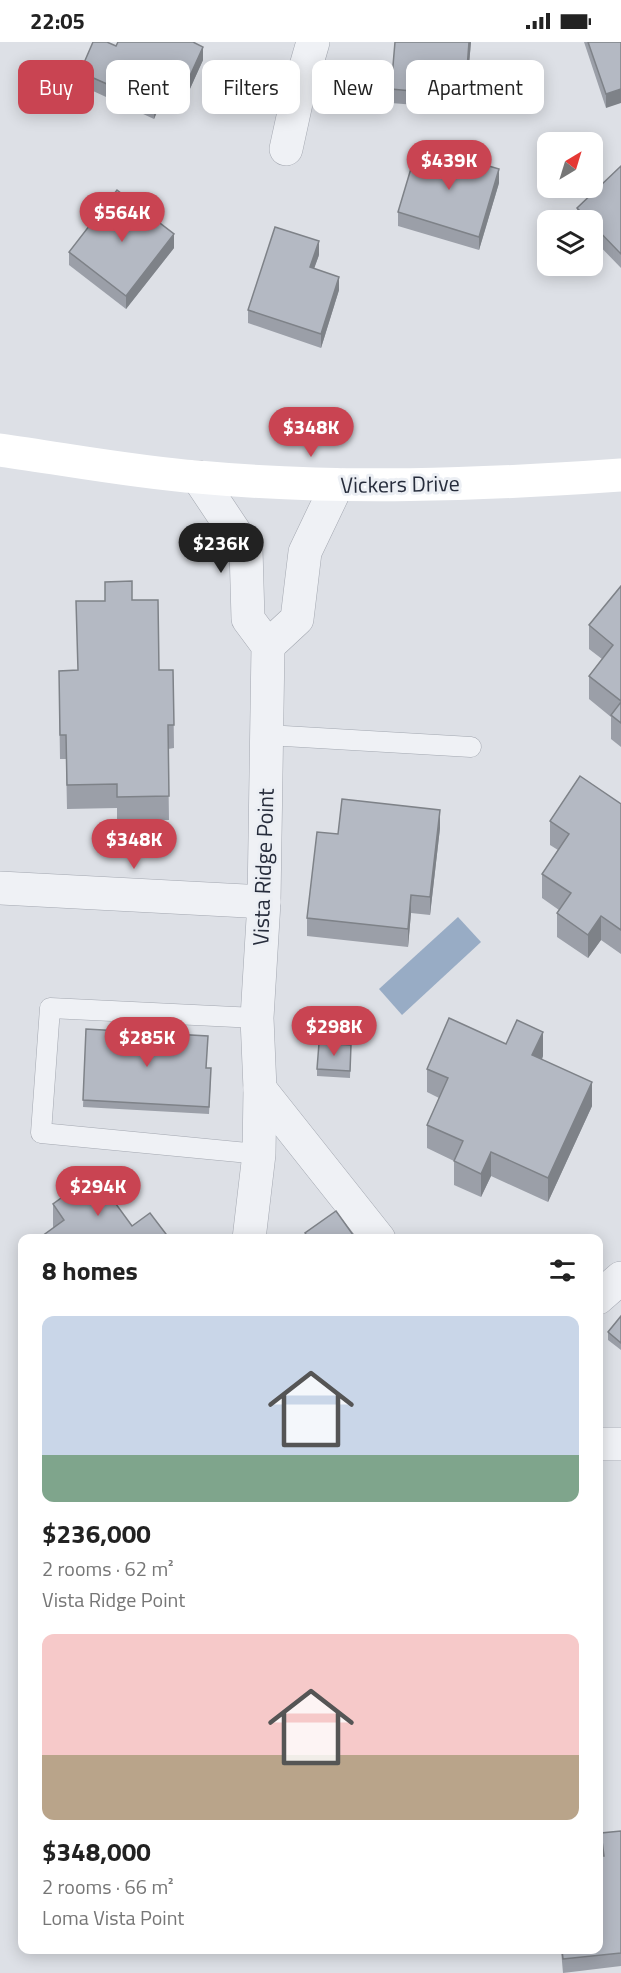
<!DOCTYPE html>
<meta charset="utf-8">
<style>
:root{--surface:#fff;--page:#f2f2f2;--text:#222;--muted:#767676;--accent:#c94452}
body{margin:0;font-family:"Titillium Web",sans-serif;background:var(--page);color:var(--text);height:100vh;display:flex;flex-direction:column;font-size:22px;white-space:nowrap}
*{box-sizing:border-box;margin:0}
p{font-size:20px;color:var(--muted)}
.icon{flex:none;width:33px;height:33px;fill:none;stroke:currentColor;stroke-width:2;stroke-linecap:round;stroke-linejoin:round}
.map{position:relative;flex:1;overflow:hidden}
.side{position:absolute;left:18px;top:1192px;width:585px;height:720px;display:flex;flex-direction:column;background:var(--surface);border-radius:12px;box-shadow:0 3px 15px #0003}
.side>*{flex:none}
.hud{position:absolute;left:18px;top:18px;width:585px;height:54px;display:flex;gap:12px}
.needle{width:39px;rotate:38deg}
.tools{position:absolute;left:537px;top:90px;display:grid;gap:12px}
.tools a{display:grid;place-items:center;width:66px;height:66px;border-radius:12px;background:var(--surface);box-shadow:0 3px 15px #0003;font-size:30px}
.price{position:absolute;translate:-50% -51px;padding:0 14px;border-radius:21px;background:var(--accent);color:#fff;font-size:20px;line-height:39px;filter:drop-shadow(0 2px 3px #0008)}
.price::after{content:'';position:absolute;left:50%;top:36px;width:18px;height:14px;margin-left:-9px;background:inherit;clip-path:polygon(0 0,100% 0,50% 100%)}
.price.on{background:#222;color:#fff}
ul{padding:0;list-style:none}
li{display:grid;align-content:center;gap:12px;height:318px;padding:0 24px}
li span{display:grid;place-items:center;height:186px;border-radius:12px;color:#555}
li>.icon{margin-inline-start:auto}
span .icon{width:108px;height:108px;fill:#fffc;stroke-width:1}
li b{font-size:26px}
h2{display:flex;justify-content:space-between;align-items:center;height:72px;padding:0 24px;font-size:26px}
.pill{padding:0 21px;border-radius:12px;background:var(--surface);box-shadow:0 3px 15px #0003;font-size:21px;line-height:54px}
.pill.on{background:var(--accent);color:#fff}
.status{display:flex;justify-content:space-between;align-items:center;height:42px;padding:0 30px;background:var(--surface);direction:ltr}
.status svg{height:16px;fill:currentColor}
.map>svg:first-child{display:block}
.water{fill:#98acc5}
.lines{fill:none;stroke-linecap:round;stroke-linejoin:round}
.service-casing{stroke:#a3a7b0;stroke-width:21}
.minor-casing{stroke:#a3a7b0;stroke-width:34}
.service{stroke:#eff1f5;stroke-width:20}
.minor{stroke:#eff1f5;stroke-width:33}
.secondary{stroke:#fff;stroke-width:33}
.wall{fill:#9b9fa8}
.shaded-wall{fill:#7e8288}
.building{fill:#b4b9c3;stroke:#7e8288;stroke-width:1.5}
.labels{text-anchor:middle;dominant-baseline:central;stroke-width:6;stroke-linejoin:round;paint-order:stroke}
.street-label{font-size:22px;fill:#272d3c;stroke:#eceff4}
</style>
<div class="status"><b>22:05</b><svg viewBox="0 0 49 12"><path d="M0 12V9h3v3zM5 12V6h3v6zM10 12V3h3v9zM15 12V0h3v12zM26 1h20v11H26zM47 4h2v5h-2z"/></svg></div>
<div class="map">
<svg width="621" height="1931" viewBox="0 0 621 1931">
<rect width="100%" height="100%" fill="#dde0e6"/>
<path class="water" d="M458 875 481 900 402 973 379 947Z"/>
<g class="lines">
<defs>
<g id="service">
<path d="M267 693 471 705"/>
<path d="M257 976 50 966 41 1091 259 1112"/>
</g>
<g id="minor">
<path d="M286 107 298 52 313 0"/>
<path d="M198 435 246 507 248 577 268 604 264 860 257 976 260 1047 259 1112 249 1197"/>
<path d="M268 604 297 577 305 510 337 443"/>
<path d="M0 846 264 860"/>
<path d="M260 1047 379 1197"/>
<path d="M598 1256 621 1236"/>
<path d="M598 1402H621"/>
</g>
</defs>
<use href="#service" class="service-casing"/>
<use href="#minor" class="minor-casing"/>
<use href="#service" class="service"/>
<use href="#minor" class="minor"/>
<path class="secondary" d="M0 408C65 417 133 430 198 435 339 448 481 443 621 433"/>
</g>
<g class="wall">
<path d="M395 0H471L465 67 391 61V47Z"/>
<path d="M584 0H621L606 66Z"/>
<path d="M203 18 184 60 165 52 154 77 80 43V30Z"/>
<path d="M621 124V226L592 196V178H577V166Z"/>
<path d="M499 141 479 208 398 184V170Z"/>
<path d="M174 206 126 267 69 223V210Z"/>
<path d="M319 213 314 226 339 248 321 306 248 281V268Z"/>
<path d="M621 544V705L611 697V675L589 657V634L602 617 589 607V583Z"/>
<path d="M132 558 159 628H173L174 706 168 707 169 778 117 779V766L67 767 66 717H60L59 653Z"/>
<path d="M621 762V912L601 898 588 916 557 895V871L559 868 542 856V832L558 808 550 803V779Z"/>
<path d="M440 786 430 873 411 871 408 905 307 894V876L338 792Z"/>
<path d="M86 987 207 1026 211 1033 209 1072 83 1065Z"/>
<path d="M506 1002 543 1014 542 1018 592 1064 548 1160 491 1134 481 1155 454 1143V1119L427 1106V1083L439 1056 427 1050V1027Z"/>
<path d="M351 1003 350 1036 317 1034V1027Z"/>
<path d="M53 1162 132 1184 169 1197 53 1186Z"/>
<path d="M621 1274V1308L608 1298V1290Z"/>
<path d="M621 1789V1924L563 1931 561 1908H598L602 1814 601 1791Z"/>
</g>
<g class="shaded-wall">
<path d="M469 0H471L465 67V54Z"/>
<path d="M203 5V18L184 60V47Z"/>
<path d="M165 39V52L154 77V63Z"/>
<path d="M621 47V61L606 66V52Z"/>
<path d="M499 127V141L479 208V195Z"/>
<path d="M174 192V206L126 267V254Z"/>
<path d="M319 199V213L310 238V225Z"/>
<path d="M339 235V248L321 306V292Z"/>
<path d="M440 768V786L430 873V855Z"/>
<path d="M411 853V871L408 905V887Z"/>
<path d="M601 874V898L588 916V893Z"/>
<path d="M543 990V1014L532 1037V1013Z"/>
<path d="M592 1040V1064L548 1160V1136Z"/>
<path d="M491 1110V1134L481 1155V1132Z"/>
</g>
<g class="building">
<path d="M93 0H107L116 4 118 0H193L203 5 184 47 165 39 154 63 80 30Z"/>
<path d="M395 0H469L465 54 391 47Z"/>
<path d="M588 0H621V47L606 52Z"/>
<path d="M418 103 499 127 479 195 398 170Z"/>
<path d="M621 124V212L592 182V178H589L577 166Z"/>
<path d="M117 148 174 192 126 254 69 210Z"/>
<path d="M275 185 319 199 310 225 339 235 321 292 248 268Z"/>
<path d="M132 539V558H158L159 628H173L174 683H168L169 754 117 755V742L67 743 66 693H60L59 629 78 628 76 559H105V540Z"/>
<path d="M621 544V659L589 634 613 603 589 583Z"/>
<path d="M621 660V681L611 673Z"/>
<path d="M580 734 621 762V888L601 874 588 893 557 871 571 851 542 832 569 792 550 779Z"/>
<path d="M342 757 440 768 430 855 411 853 408 887 307 876 317 790 338 792Z"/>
<path d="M449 976 506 1002 517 978 543 990 532 1013 592 1040 548 1136 491 1110 481 1132 454 1119 463 1099 427 1083 448 1036 427 1027Z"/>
<path d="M86 987 208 994 206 1026H211L209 1065 83 1058Z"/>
<path d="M319 1001 351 1003 350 1029 317 1027Z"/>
<path d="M94 1132 132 1184 150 1171 169 1196 168 1197H38L64 1178 53 1162Z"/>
<path d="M336 1169 356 1197H308L309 1196 305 1191Z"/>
<path d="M621 1274V1301L608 1290Z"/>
<path d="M621 1789V1911L563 1917 562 1908H598V1814H604L601 1791Z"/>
</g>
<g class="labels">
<g class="street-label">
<text transform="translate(400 442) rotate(-1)">Vickers Drive</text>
<text transform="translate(263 825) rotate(-88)">Vista Ridge Point</text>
</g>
</g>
</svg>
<div class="tools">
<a><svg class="needle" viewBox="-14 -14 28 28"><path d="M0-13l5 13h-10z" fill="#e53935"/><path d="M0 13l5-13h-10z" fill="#767676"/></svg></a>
<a><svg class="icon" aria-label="layers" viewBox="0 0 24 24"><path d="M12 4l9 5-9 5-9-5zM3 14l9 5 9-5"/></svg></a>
</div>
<b class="price" style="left:449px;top:149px">$439K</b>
<b class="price" style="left:122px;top:201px">$564K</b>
<b class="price" style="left:311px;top:416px">$348K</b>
<b class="price on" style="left:221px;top:532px">$236K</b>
<b class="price" style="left:134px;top:828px">$348K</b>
<b class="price" style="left:334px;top:1015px">$298K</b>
<b class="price" style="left:147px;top:1026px">$285K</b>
<b class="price" style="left:98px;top:1175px">$294K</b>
<div class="hud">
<a class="pill on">Buy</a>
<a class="pill">Rent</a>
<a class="pill">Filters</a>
<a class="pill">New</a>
<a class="pill">Apartment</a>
</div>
<section class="side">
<h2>8 homes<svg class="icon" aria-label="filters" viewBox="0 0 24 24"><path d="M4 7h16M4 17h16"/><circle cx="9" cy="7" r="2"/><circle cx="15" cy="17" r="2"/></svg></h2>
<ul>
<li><span style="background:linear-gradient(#c9d6e8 75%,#7fa58c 0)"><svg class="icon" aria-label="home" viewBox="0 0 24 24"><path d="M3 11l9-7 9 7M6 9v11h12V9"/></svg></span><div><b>$236,000</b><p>2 rooms · 62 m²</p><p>Vista Ridge Point</p></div></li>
<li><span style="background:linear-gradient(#f6c9c9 65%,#b9a48a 0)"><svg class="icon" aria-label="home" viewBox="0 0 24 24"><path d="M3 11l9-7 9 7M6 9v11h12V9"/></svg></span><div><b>$348,000</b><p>2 rooms · 66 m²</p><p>Loma Vista Point</p></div></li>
</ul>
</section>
</div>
